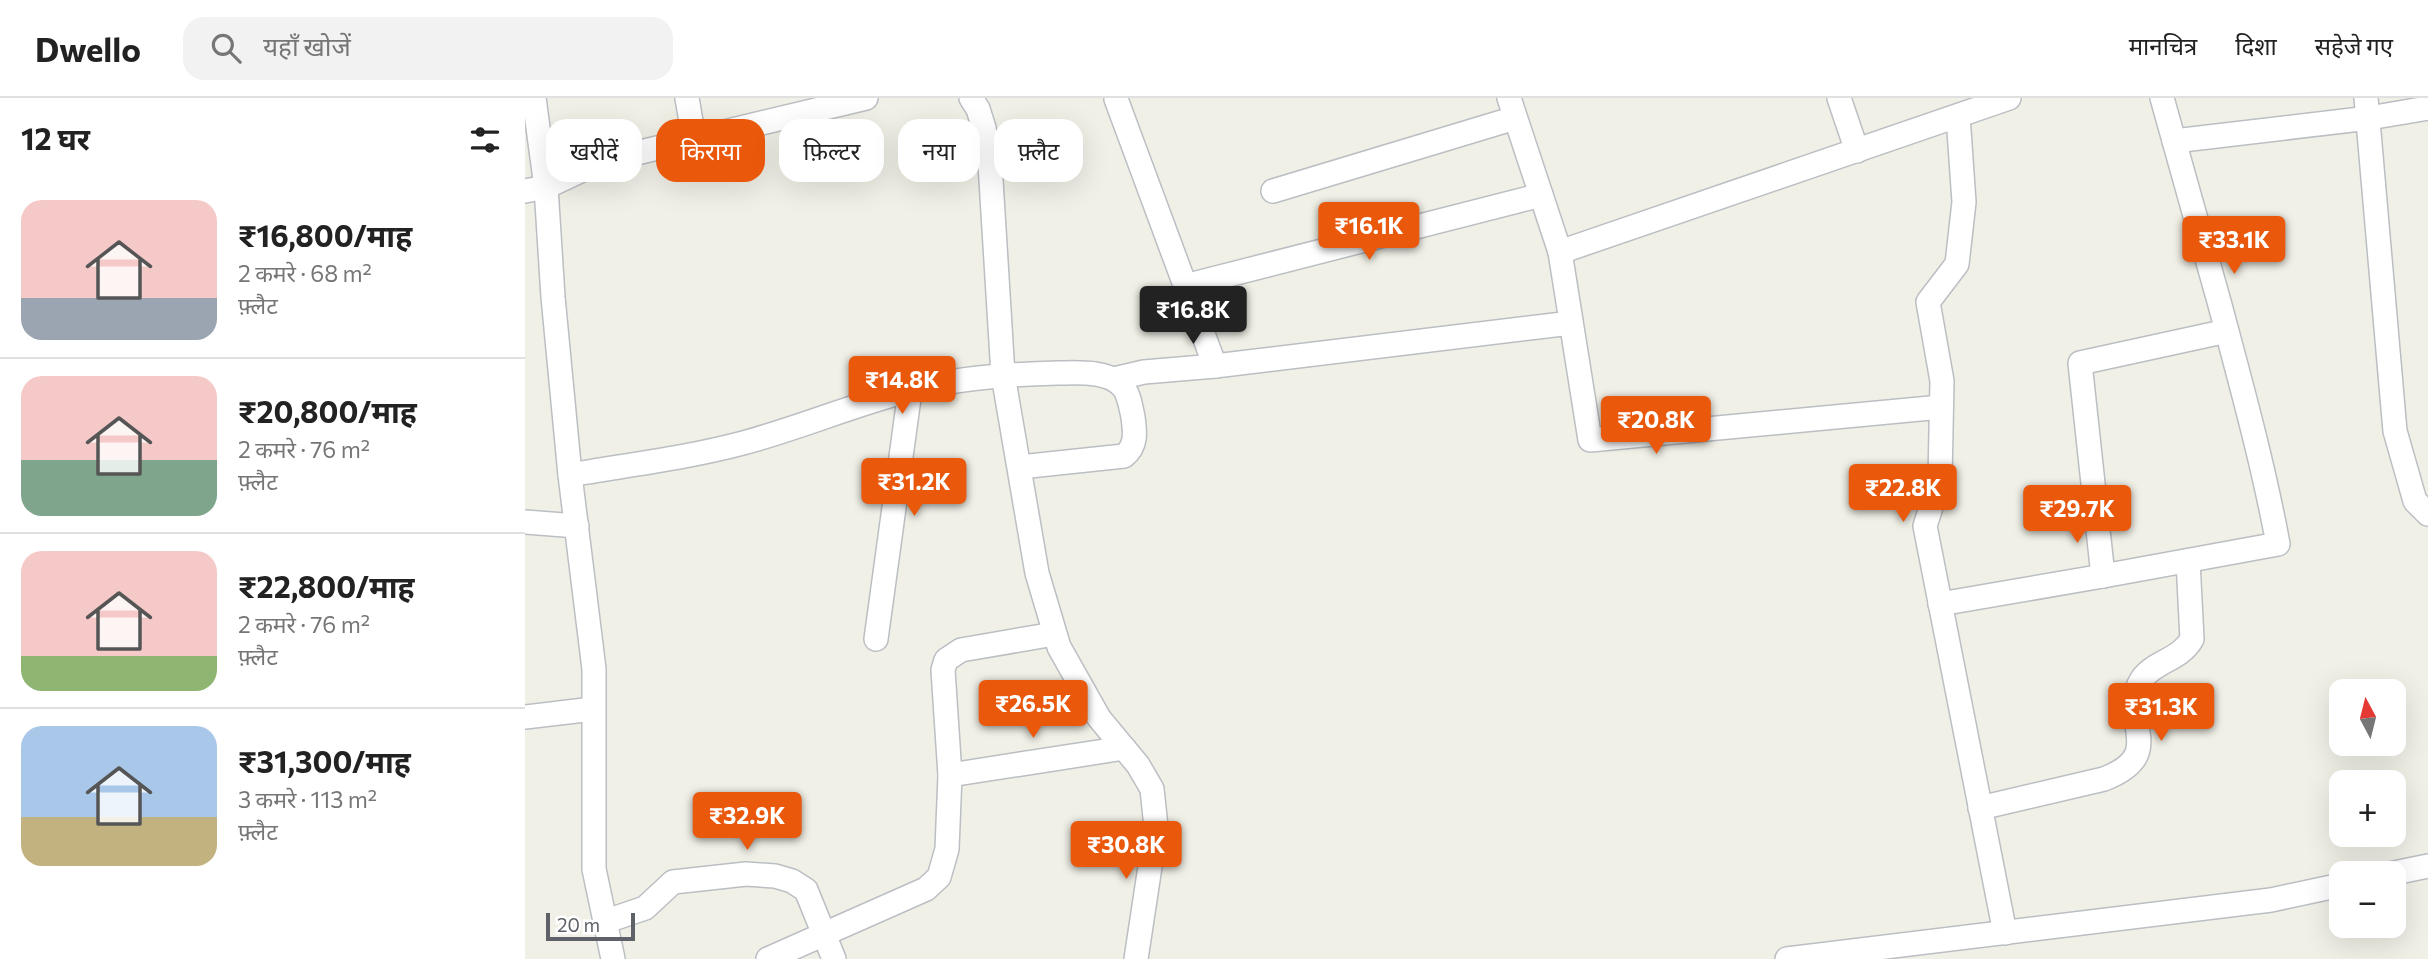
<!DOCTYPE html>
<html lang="hi">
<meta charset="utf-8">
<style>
:root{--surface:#fff;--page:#f2f2f2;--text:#222;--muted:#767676;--line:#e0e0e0;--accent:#ea580c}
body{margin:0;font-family:Commissioner,"Noto Sans Devanagari",sans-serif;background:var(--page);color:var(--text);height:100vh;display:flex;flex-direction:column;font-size:26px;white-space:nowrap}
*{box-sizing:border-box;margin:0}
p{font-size:23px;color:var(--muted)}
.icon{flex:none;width:38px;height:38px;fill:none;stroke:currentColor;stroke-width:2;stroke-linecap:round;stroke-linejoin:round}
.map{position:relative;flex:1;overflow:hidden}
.side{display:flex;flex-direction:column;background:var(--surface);width:525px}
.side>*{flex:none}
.top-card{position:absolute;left:21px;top:21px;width:665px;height:63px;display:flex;gap:14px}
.needle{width:46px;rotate:353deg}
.buttons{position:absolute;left:1804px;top:581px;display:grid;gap:14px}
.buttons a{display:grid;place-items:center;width:77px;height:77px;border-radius:14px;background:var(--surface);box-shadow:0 7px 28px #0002;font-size:35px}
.scale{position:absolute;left:21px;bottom:18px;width:89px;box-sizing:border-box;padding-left:7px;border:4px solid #5e6268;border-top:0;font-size:19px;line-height:24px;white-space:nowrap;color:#5e6268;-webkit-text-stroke:5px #fff;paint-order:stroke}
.price{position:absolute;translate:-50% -60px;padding:0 16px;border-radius:7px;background:var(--accent);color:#fff;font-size:23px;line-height:46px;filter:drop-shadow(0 2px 4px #0008)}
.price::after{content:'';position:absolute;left:50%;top:42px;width:21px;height:16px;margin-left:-10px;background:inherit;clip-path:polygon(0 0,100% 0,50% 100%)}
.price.active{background:#222;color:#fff}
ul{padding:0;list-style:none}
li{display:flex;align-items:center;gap:21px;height:175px;padding:0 21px}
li+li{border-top:2px solid var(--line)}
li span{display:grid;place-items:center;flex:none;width:196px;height:140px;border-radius:21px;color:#555}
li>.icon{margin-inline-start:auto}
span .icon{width:84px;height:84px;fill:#fffc;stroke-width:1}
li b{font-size:30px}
h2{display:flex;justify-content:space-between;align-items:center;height:84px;padding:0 21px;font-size:30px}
.chip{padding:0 24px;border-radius:21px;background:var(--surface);box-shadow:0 7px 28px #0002;font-size:24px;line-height:63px}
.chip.active{background:var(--accent);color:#fff}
header{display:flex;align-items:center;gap:42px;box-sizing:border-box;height:98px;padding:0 35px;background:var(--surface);border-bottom:2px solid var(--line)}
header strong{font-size:33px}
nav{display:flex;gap:38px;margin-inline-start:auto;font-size:24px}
.search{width:490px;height:63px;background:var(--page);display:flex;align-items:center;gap:18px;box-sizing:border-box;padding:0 24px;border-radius:21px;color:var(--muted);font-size:26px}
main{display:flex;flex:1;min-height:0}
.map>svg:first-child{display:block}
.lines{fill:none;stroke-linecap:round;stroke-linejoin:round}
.street-casing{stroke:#bbbec3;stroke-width:26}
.street{stroke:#fff;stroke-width:23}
</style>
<header>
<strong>Dwello</strong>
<div class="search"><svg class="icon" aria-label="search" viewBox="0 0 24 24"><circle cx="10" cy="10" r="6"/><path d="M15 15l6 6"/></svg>यहाँ खोजें</div>
<nav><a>मानचित्र</a><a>दिशा</a><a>सहेजे गए</a></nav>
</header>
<main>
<section class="side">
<h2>12 घर<svg class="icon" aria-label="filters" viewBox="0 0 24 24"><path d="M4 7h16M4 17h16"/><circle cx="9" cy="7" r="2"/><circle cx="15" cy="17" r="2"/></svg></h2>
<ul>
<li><span style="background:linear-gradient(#f6c9c9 70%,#9aa5b1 0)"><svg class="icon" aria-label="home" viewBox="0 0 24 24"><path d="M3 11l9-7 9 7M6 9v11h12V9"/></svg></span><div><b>₹16,800/माह</b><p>2 कमरे · 68 m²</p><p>फ़्लैट</p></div></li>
<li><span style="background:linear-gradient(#f6c9c9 60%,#7fa58c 0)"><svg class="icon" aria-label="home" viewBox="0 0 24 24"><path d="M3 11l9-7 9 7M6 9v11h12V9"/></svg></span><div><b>₹20,800/माह</b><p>2 कमरे · 76 m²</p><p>फ़्लैट</p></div></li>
<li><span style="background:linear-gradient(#f6c9c9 75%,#8fb573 0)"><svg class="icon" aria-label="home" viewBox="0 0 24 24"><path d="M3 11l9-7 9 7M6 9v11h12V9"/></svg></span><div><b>₹22,800/माह</b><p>2 कमरे · 76 m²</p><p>फ़्लैट</p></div></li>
<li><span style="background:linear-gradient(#a9c7e8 65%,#c2b280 0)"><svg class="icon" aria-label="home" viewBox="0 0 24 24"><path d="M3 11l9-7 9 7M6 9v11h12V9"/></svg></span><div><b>₹31,300/माह</b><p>3 कमरे · 113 m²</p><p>फ़्लैट</p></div></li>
</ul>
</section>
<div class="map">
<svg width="1903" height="861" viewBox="0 0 1903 861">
<rect width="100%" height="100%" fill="#f1f0e7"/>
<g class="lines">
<defs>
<g id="street">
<path d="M9 0 21 89 28 199 45 377 69 571V771L88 861"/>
<path d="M162 0 169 41"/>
<path d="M446 0 453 11 459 30 465 66 478 277 512 475 534 549 574 620 613 667 627 691 631 729 611 861"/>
<path d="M984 0 1035 154 1484 0"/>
<path d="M1314 0 1332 53"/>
<path d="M1637 0C1657 69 1676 138 1695 207 1716 286 1738 365 1753 446L1578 478 1555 265 1702 233"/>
<path d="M1841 0 1870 333 1890 403 1903 416"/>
<path d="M591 1 690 268 1046 225"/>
<path d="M1433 18 1439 104 1432 166 1403 204 1417 283 1415 381 1400 428 1480 835"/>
<path d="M1649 43 1844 20 1903 10"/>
<path d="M0 93 21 89 74 64 341 0"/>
<path d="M748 93 990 20"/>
<path d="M1035 154 1065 342 1416 309"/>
<path d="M660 188 1016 97"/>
<path d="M589 281 619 274 690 268"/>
<path d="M45 377C102 367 162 360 218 345 274 330 328 307 385 292 434 280 483 276 533 275 552 275 584 272 598 289 604 296 606 310 608 319 610 334 612 348 599 358L495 369"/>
<path d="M0 424 52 428"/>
<path d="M1415 506 1578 478"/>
<path d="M351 541 385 293"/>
<path d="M0 619 68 611"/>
<path d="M425 677 599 650"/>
<path d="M1455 710 1579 681C1646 655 1591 621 1617 581 1630 563 1655 562 1667 541L1663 463"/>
<path d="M1869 775 1903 768"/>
<path d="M79 824 120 810 148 784 221 776 250 778 267 783 281 792 309 861"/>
<path d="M243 861 401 791 414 779 422 751 425 677 418 572 421 562 436 552 529 536"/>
<path d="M1262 861 1746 802 1816 787"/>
</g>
</defs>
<use href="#street" class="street-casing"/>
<use href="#street" class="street"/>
</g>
</svg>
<div class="buttons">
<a><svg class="needle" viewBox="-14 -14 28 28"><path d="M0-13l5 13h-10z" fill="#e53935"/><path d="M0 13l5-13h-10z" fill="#767676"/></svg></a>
<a>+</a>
<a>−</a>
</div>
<div class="scale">20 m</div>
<b class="price" style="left:844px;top:164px">₹16.1K</b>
<b class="price" style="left:1709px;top:178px">₹33.1K</b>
<b class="price active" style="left:668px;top:248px">₹16.8K</b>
<b class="price" style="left:377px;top:318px">₹14.8K</b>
<b class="price" style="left:1131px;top:358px">₹20.8K</b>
<b class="price" style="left:389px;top:420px">₹31.2K</b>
<b class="price" style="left:1378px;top:426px">₹22.8K</b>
<b class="price" style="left:1552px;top:447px">₹29.7K</b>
<b class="price" style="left:508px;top:642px">₹26.5K</b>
<b class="price" style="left:1636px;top:645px">₹31.3K</b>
<b class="price" style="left:222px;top:754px">₹32.9K</b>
<b class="price" style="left:601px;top:783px">₹30.8K</b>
<div class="top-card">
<a class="chip">खरीदें</a>
<a class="chip active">किराया</a>
<a class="chip">फ़िल्टर</a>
<a class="chip">नया</a>
<a class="chip">फ़्लैट</a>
</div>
</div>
</main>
